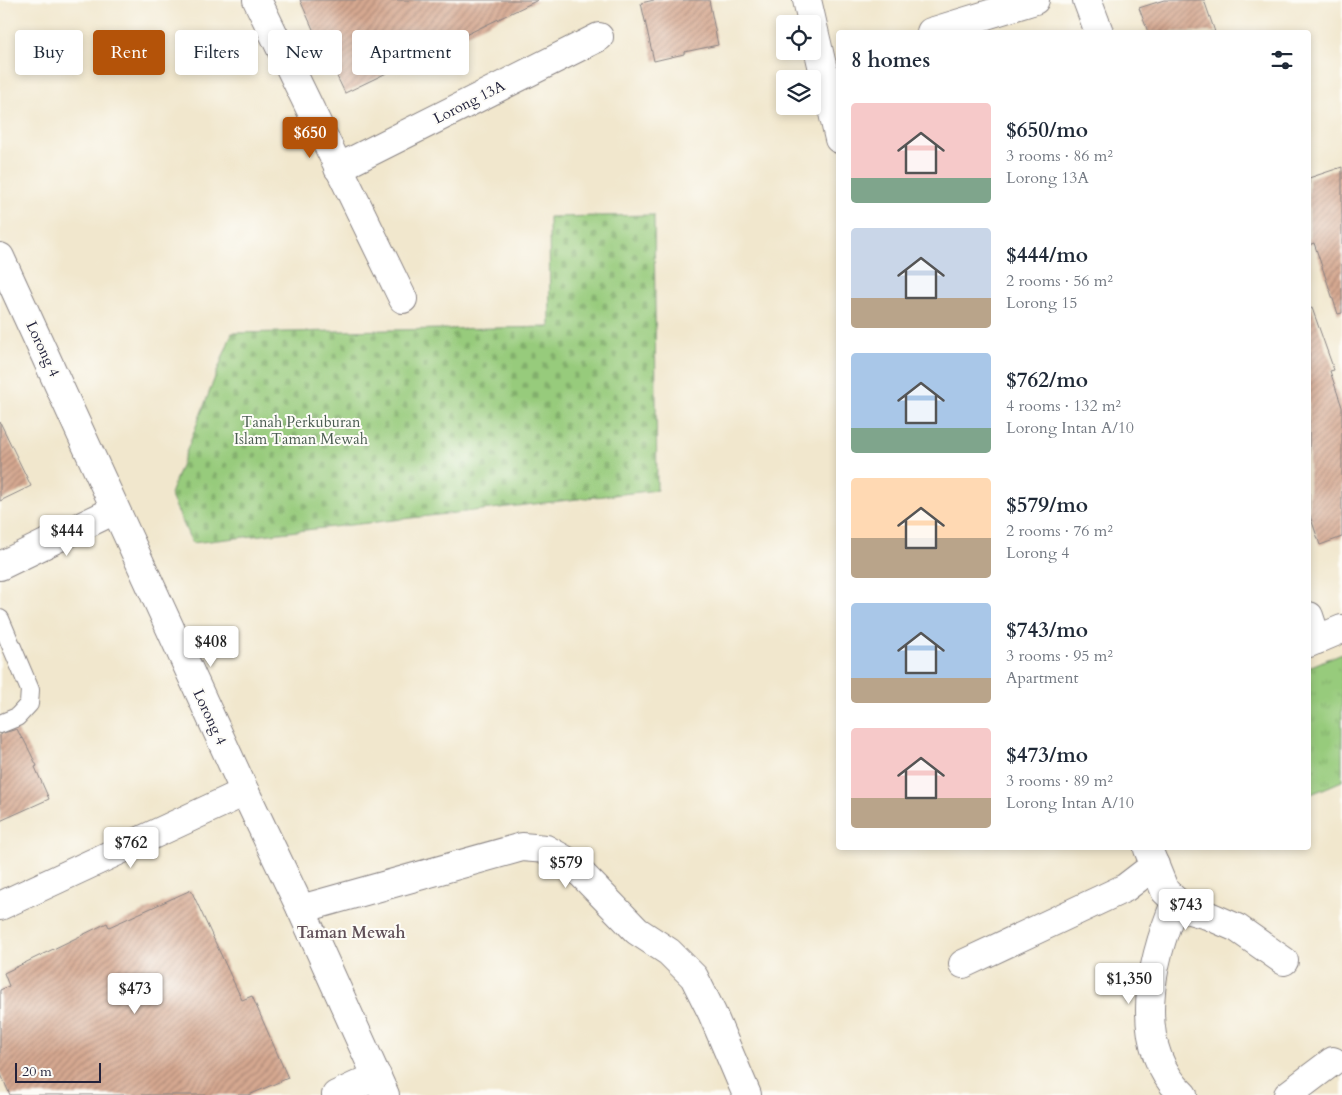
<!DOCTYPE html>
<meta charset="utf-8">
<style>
:root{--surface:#fff;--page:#f2f2f3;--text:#1f2937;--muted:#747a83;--accent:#b45309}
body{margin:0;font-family:Cardo,serif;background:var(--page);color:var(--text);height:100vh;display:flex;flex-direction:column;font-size:19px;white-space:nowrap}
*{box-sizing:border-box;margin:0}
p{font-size:16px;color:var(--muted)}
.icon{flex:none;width:28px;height:28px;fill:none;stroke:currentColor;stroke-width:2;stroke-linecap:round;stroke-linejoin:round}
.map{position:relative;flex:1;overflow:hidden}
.drawer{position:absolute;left:836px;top:30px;width:475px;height:820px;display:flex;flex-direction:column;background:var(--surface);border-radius:5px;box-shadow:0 2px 8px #0003}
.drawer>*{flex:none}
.hud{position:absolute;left:15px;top:30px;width:475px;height:45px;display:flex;gap:10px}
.tools{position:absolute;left:776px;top:15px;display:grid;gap:10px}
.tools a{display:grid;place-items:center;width:45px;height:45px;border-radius:5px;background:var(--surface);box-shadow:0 2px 8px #0003;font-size:25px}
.scale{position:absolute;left:15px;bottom:12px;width:86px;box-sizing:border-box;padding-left:5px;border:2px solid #22223b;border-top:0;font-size:14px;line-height:18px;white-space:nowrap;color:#22223b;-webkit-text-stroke:4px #fdfcf7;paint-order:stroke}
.price{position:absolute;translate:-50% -42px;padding:0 11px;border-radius:5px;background:#fff;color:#222;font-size:16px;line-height:32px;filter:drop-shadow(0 1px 2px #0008)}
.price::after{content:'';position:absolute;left:50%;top:30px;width:15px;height:11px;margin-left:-8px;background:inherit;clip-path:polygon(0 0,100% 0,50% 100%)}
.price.on{background:var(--accent);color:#fff}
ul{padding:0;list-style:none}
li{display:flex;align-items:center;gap:15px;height:125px;padding:0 15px}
li span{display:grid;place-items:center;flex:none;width:140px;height:100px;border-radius:5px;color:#555}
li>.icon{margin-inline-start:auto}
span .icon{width:60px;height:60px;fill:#fffc;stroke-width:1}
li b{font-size:21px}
h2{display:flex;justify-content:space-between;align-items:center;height:60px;padding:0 15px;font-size:21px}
.pill{padding:0 18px;border-radius:5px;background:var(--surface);box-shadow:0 2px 8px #0003;font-size:18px;line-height:45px}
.pill.on{background:var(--accent);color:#fff}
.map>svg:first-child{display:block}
.grass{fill:url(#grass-tufts);stroke:#5c765c}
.cemetery{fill:url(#cemetery-stones);stroke:#5c765c}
.building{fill:url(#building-hatch)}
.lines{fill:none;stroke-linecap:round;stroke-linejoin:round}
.service-casing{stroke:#8a8484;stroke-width:20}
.minor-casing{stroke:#8a8484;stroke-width:30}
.service{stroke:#fff;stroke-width:18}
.minor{stroke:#fff;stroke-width:28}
.labels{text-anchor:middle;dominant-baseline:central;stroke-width:4;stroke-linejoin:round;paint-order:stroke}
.street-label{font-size:15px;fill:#22223b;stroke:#fdfcf7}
.park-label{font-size:15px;fill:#4b5d52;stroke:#fdfcf7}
.neighbourhood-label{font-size:16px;font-weight:bold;fill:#615159;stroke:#fdfcf7}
</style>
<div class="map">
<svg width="1342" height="1095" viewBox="0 0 1342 1095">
<defs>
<pattern id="grass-tufts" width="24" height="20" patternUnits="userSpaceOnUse" patternTransform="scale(1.25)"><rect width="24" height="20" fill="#97cb7c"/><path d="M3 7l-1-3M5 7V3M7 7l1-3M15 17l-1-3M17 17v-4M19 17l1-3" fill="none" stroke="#82ae6c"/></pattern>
<pattern id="cemetery-stones" width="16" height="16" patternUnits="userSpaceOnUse" patternTransform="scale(1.25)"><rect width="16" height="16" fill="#97cb7c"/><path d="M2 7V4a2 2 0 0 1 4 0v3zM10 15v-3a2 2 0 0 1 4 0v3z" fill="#82ae6c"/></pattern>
<pattern id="building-hatch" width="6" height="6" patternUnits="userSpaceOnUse" patternTransform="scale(1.25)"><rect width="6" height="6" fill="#d5a890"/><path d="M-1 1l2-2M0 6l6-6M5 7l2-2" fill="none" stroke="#ac8877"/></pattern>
</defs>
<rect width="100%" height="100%" fill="#fdfcf7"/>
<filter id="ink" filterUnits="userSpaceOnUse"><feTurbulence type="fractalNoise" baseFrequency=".02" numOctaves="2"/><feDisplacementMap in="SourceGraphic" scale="10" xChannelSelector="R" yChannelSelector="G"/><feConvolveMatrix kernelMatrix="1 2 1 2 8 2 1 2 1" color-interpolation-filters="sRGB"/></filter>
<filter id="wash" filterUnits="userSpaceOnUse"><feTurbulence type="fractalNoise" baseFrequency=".0096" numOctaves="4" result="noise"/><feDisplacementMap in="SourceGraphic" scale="20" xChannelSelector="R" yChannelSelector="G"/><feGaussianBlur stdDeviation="1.12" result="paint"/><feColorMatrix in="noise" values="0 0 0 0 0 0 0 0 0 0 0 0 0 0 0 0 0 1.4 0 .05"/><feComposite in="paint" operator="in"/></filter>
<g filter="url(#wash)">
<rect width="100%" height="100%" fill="#f1e7cd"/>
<path class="grass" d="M1342 653V781L1309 795V667Z"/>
<path class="cemetery" d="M654 215 657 490 192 543 170 494 232 333 550 327 549 217Z"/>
<g id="blocks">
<g class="building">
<path d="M300 0H538L345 93 330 62 328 63Z"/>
<path d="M654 0H709L718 45 684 52V54L654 61 641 3Z"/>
<path d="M1164 0H1204L1215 32H1148L1139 8Z"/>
<path d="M1342 167V313L1338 314 1314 243 1309 245V178Z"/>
<path d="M1312 308 1334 370 1330 371 1342 407V537L1320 545 1309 513V309Z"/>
<path d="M0 422 31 486 0 501Z"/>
<path d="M17 729 22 739 23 738 37 766 35 767 49 799 0 821V734Z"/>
<path d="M191 890 242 1000 252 996 288 1078 249 1095H10L0 1072V990L9 986 4 973 107 923 109 927Z"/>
</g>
</g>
</g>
<g filter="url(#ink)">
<use href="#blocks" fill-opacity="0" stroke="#8a8484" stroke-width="1"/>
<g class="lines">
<defs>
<path id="service" d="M0 619 30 690 29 704 17 717 0 724"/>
<g id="minor">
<path d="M257 0 403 299"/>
<path d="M807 0 839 139"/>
<path d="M1087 0 1099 32"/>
<path d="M931 32 1035 0"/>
<path d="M338 168 599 37"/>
<path d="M0 257 245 792 301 909 385 1095"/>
<path d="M0 566 115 510"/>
<path d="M1309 616 1317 640"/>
<path d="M1309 643 1342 629"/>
<path d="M1148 849 1165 891 1183 908 1207 915 1237 928 1284 961"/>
<path d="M1176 901C1151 960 1130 1045 1183 1095"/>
<path d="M0 906 245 792"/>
<path d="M301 909 522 847 546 849 571 863 637 931 669 952 694 977 712 1013 747 1095"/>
<path d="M963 964 1125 888 1155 865"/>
<path d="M336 1095 377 1076"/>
<path d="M1288 1095 1333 1061"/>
</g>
</defs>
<use href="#service" class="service-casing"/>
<use href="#minor" class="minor-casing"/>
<use href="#service" class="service"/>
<use href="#minor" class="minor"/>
</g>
</g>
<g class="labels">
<g class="street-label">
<text transform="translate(469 102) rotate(-27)">Lorong 13A</text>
<text transform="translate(43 349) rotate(65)">Lorong 4</text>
<text transform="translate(210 717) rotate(65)">Lorong 4</text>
</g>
<g class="park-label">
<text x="301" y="422">Tanah Perkuburan<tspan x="301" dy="17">Islam Taman Mewah</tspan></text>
</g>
<g class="neighbourhood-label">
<text x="351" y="933">Taman Mewah</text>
</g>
</g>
</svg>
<div class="tools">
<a><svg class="icon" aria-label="locate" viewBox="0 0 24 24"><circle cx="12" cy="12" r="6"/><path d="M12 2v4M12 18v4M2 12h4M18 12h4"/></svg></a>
<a><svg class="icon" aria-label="layers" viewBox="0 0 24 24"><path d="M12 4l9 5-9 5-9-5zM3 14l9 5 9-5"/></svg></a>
</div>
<div class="scale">20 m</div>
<b class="price on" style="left:310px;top:159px">$650</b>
<b class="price" style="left:67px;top:557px">$444</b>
<b class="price" style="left:211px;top:668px">$408</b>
<b class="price" style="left:131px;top:869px">$762</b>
<b class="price" style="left:566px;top:889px">$579</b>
<b class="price" style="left:1186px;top:931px">$743</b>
<b class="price" style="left:1129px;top:1005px">$1,350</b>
<b class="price" style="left:135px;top:1015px">$473</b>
<div class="hud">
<a class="pill">Buy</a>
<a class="pill on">Rent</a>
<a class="pill">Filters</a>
<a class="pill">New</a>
<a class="pill">Apartment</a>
</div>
<section class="drawer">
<h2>8 homes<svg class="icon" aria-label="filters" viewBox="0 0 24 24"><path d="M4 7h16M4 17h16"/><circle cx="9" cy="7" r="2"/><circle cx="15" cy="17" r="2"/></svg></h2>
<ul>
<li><span style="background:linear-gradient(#f6c9c9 75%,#7fa58c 0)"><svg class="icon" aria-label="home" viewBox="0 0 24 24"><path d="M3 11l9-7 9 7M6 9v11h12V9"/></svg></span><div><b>$650/mo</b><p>3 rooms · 86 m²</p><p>Lorong 13A</p></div></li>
<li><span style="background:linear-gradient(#c9d6e8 70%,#b9a48a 0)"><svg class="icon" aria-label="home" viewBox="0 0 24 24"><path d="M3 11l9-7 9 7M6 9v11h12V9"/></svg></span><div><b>$444/mo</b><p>2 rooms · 56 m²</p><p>Lorong 15</p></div></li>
<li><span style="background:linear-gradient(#a9c7e8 75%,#7fa58c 0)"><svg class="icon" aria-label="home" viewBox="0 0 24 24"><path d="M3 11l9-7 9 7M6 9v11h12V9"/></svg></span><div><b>$762/mo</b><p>4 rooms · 132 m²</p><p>Lorong Intan A/10</p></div></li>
<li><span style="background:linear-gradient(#ffd9b3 60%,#b9a48a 0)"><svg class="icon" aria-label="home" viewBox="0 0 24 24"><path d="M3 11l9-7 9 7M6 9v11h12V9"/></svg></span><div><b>$579/mo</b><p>2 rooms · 76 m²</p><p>Lorong 4</p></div></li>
<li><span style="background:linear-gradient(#a9c7e8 75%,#b9a48a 0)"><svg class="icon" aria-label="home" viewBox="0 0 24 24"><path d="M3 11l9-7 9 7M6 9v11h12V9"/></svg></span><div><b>$743/mo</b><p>3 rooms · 95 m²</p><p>Apartment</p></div></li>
<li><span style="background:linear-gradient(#f6c9c9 70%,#b9a48a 0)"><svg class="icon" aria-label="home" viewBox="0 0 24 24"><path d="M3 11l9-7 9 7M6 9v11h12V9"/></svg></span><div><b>$473/mo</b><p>3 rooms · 89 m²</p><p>Lorong Intan A/10</p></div></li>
</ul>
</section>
</div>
